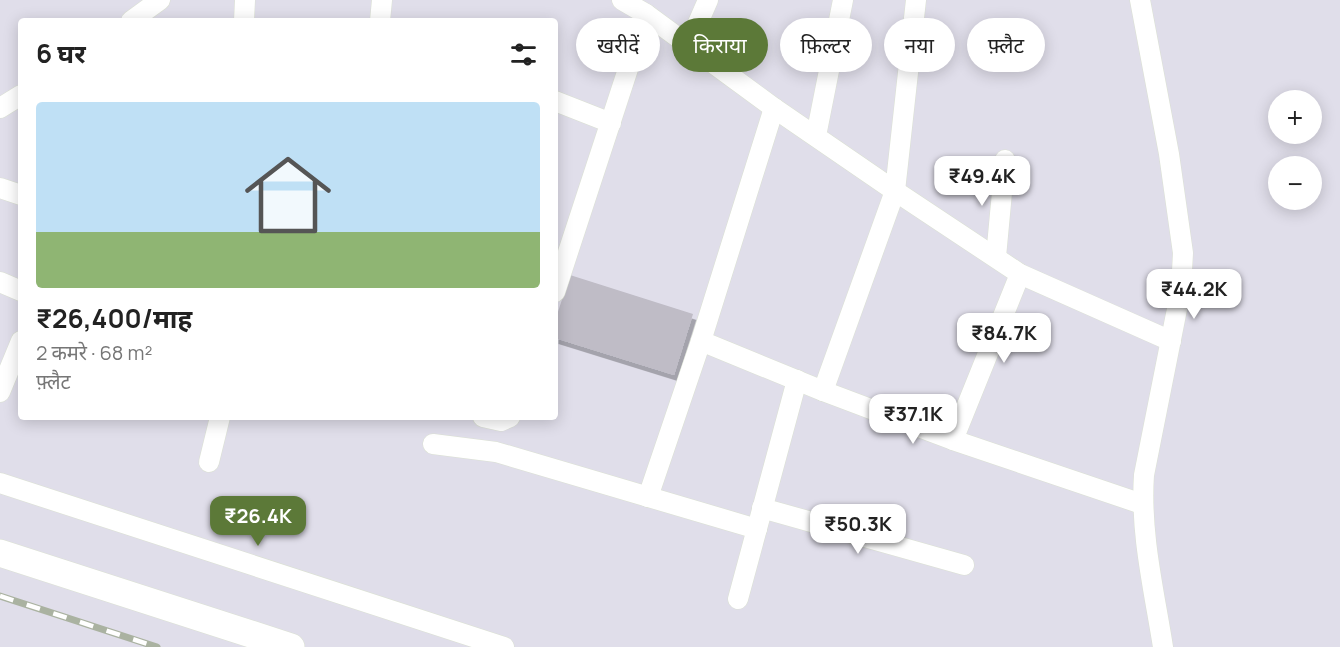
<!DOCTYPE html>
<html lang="hi">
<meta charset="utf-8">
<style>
:root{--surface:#fff;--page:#f2f2f2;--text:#222;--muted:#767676;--line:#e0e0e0;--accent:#5c7938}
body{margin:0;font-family:Manrope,"Noto Sans Devanagari",sans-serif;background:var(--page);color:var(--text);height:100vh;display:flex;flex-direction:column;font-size:22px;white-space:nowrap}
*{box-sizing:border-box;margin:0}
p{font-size:20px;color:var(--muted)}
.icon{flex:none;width:33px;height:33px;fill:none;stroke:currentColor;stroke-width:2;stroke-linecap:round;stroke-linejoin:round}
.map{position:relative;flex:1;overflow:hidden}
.sheet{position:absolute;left:18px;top:18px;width:540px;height:402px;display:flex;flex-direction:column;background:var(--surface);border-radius:6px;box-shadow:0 3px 15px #0003}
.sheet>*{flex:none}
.guide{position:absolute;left:576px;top:18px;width:570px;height:54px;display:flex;gap:12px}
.buttons{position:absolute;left:1268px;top:90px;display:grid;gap:12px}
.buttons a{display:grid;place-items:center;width:54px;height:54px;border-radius:50%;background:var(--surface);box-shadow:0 3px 15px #0003;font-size:30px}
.price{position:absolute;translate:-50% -51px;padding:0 14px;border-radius:12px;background:#fff;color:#222;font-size:20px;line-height:39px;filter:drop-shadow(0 2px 3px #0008)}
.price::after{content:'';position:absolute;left:50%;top:36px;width:18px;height:14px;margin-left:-9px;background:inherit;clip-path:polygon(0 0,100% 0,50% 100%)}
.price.selected{background:var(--accent);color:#fff}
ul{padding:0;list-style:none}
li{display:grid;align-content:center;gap:12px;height:318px;padding:0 18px}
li+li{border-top:2px solid var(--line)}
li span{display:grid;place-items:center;height:186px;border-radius:6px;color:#555}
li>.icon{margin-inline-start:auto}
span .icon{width:108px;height:108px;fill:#fffc;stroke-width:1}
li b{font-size:26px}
h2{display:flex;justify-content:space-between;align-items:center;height:72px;padding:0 18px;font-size:26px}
.tag{padding:0 21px;border-radius:27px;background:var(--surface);box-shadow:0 3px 15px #0003;font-size:21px;line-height:54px}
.tag.selected{background:var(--accent);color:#fff}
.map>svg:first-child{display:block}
.building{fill:#bfbcc6;filter:url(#shadow)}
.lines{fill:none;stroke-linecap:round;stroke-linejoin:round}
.street-casing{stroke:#dbe1d3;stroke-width:21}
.secondary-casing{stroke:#dbe1d3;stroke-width:28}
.street{stroke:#fff;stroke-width:20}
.secondary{stroke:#fff;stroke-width:27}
.rail-casing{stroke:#aab2a1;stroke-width:7}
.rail{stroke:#fff;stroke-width:4.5;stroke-dasharray:14;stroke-linecap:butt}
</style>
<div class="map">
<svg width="1340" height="647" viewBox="0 0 1340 647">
<defs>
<filter id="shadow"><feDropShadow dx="3.5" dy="6" stdDeviation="0" flood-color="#0004"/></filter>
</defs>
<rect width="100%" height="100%" fill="#e0deea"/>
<path class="building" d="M570 275 693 314 674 375 555 338V321Z"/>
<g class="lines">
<defs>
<g id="street">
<path d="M622 0 646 14 774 108 895 191 1020 274 1171 341"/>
<path d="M1140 0 1169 154 1183 253 1181 289 1144 475C1140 533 1154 590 1163 647"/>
<path d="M131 21 160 0"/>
<path d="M244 21 245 0"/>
<path d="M380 21 382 0"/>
<path d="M688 46 708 0"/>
<path d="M555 101 611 123"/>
<path d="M0 108 21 95"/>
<path d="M816 136 843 0"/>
<path d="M0 188 21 195"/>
<path d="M996 257 1005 160"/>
<path d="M0 282 21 291"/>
<path d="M555 292 646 14"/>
<path d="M701 341 823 391 953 440 1142 504"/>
<path d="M823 391 895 191 916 0"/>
<path d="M0 392 21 341"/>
<path d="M483 417 501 421 510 417"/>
<path d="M953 440 1020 274"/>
<path d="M433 444 496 452 757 529"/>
<path d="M209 462 220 417"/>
<path d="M0 483 504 647"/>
<path d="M648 497 701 341 774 108"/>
<path d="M762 508 964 565"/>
<path d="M738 599 797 380"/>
</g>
<path id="secondary" d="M0 553 291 647"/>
</defs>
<use href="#street" class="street-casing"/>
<use href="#secondary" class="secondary-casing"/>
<use href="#street" class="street"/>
<use href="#secondary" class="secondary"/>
<defs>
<path id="rail" d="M0 596 157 647"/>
</defs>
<use href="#rail" class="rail-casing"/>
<use href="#rail" class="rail"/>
</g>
</svg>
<div class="buttons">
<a>+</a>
<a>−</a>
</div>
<b class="price" style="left:982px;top:207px">₹49.4K</b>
<b class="price" style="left:1194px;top:320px">₹44.2K</b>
<b class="price" style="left:1004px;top:364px">₹84.7K</b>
<b class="price" style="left:913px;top:445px">₹37.1K</b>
<b class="price selected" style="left:258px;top:547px">₹26.4K</b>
<b class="price" style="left:858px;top:555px">₹50.3K</b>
<div class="guide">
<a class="tag">खरीदें</a>
<a class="tag selected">किराया</a>
<a class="tag">फ़िल्टर</a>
<a class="tag">नया</a>
<a class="tag">फ़्लैट</a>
</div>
<section class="sheet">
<h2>6 घर<svg class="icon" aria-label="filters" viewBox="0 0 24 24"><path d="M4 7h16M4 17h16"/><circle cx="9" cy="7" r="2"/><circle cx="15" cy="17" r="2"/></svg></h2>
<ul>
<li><span style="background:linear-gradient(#bfe0f5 70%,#8fb573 0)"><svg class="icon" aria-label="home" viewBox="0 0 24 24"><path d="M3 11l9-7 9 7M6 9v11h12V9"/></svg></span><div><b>₹26,400/माह</b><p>2 कमरे · 68 m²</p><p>फ़्लैट</p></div></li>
</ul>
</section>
</div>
